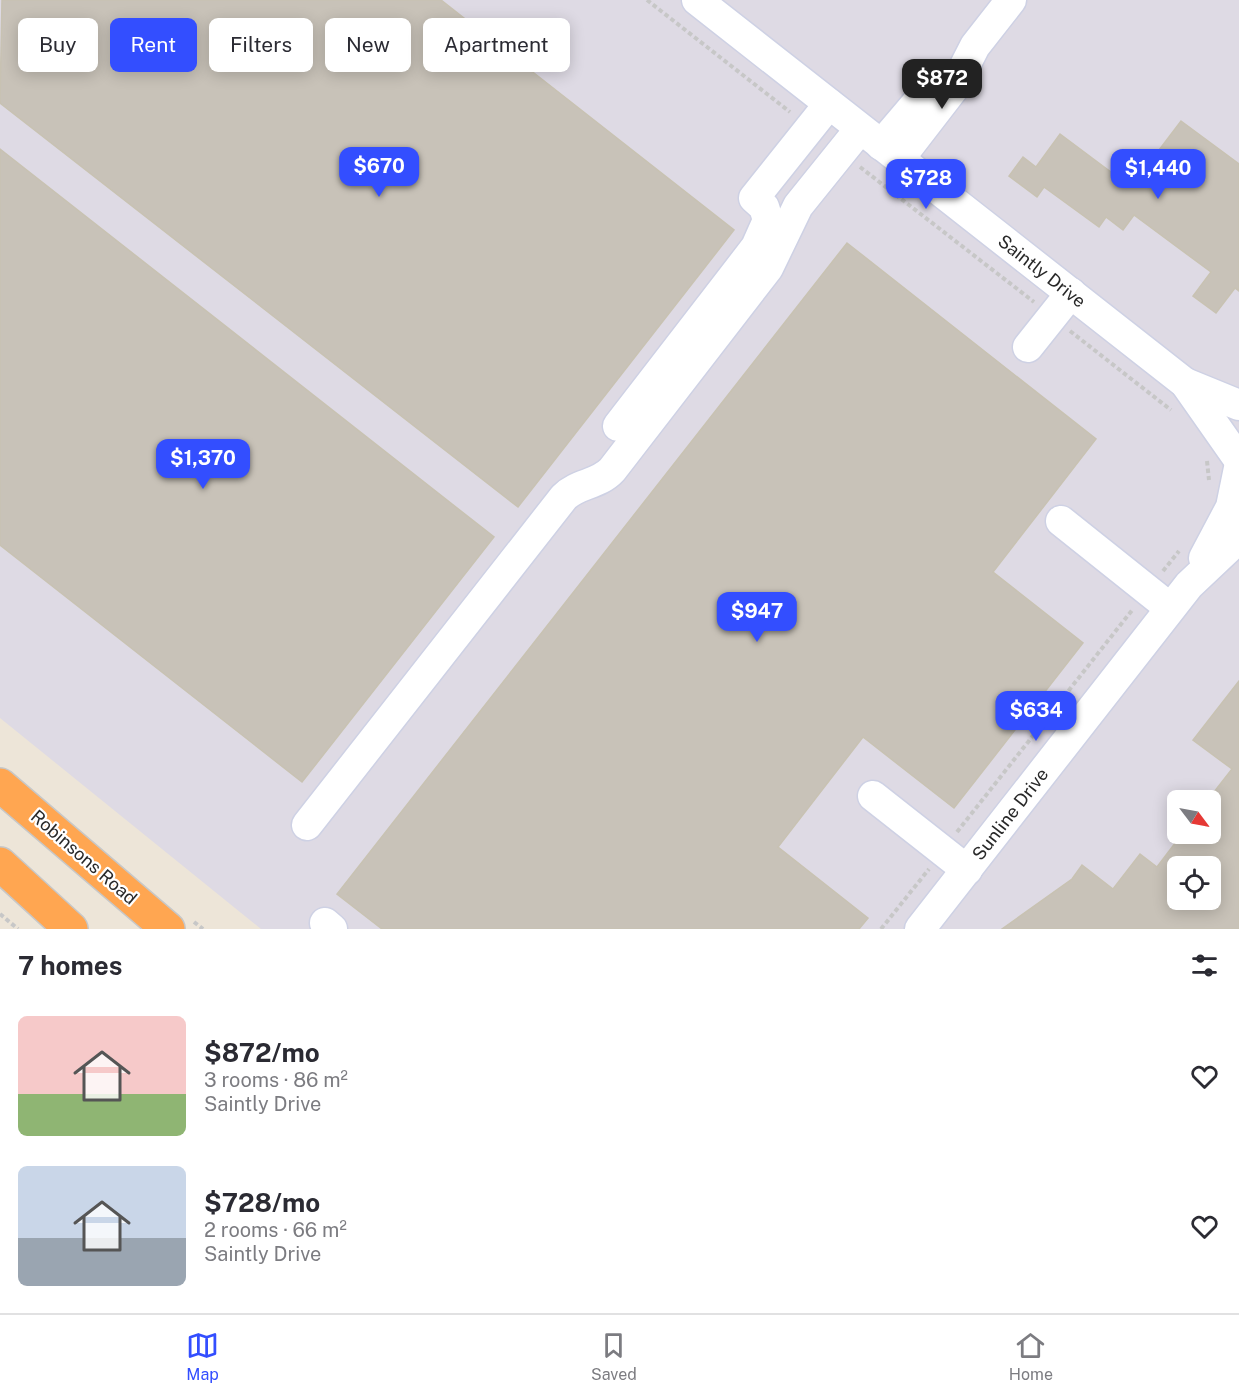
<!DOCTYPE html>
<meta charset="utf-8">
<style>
:root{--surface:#fff;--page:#f7f7f7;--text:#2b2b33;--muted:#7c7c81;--line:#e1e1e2;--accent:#334eff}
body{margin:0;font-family:"Public Sans",sans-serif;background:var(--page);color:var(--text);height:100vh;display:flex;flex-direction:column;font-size:22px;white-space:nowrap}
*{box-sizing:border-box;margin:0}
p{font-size:20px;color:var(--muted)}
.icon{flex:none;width:33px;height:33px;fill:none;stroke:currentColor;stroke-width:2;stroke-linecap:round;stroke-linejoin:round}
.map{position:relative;height:929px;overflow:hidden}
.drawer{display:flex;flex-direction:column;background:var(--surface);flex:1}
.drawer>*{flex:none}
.banner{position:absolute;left:18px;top:18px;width:600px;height:54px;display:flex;gap:12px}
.needle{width:39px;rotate:122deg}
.buttons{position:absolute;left:1167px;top:790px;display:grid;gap:12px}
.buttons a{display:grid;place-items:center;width:54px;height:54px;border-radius:9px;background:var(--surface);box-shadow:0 3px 15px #0003;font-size:30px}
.price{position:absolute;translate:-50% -51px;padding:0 14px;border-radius:12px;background:var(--accent);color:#fff;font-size:20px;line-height:39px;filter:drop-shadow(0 2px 3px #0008)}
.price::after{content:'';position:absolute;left:50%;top:36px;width:18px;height:14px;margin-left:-9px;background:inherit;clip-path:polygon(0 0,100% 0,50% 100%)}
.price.active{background:#222;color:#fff}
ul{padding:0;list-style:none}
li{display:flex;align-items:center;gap:18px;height:150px;padding:0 18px}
li span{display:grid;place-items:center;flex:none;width:168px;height:120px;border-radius:9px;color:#555}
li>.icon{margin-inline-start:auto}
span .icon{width:72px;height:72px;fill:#fffc;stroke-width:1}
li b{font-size:26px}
h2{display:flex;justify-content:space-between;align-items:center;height:72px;padding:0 18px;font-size:26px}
.tag{padding:0 21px;border-radius:9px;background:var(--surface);box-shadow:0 3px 15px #0003;font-size:21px;line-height:54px}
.tag.active{background:var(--accent);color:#fff}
.tabs{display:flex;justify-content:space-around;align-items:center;height:84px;border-top:2px solid var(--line);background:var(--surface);font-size:16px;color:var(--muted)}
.tabs a{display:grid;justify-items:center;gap:3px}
.tabs .active{color:var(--accent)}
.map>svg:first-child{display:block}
.industrial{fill:#dedae4;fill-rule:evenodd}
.building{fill:#c8c2b8;stroke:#c8c2b2;stroke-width:1.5;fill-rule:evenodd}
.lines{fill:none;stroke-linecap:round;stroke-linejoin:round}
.minor-casing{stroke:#ced1e4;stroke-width:33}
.highway-casing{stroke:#c7c7c7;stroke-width:36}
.path{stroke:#c7c7c7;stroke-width:4;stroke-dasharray:4.5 3;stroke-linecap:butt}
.minor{stroke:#fff;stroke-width:30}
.highway{stroke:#ffa651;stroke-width:33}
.labels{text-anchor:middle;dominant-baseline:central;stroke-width:4.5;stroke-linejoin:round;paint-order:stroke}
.street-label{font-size:18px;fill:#292929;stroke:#fff}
</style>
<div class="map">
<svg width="1239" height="929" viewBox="0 0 1239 929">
<rect width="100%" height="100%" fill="#ede5d8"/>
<path class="industrial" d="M0 0H1239V929H261L0 718ZM1178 801H1210V834H1178ZM1178 867H1210V900H1178Z"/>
<g class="building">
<path d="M2 0H441L734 230 518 507 0 103Z"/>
<path d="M1181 121 1239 164V291L1235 288 1216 313 1193 296 1211 272 1134 215 1123 230 1106 217 1099 227 1044 187 1037 197 1009 176 1023 157 1036 167 1060 134 1131 187Z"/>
<path d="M0 149 494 537 302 782 0 545Z"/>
<path d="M847 243 1096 439 993 572 1083 643 954 808 863 737 778 847 868 918 859 929H382L337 894Z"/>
<path d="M1239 681V929H1002L1072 879 1082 865 1113 889 1140 854 1157 867 1182 834H1210V801H1207L1232 769 1193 740ZM1178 867H1210V900H1178Z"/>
</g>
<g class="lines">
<defs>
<g id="minor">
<path d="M697 0 1185 383 1239 460"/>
<path d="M881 145 927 91"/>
<path d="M899 159 953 89 975 46 1011 0"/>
<path d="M1028 347 1071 293"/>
<path d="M1185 383 1239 405"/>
<path d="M618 426 756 247 768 220 764 207 754 198 829 104"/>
<path d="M1061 521 1170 608"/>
<path d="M1204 558 1231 507 1239 468"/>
<path d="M873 796 967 870"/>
<path d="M307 825 564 497C578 483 598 485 612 470L768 268 798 206 860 129"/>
<path d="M325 923 332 929"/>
<path d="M920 929 1189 585 1239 538"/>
</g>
<g id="highway">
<path d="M0 785 168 929"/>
<path d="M0 864 71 929"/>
</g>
</defs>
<use href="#minor" class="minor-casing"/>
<use href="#highway" class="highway-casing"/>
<g class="path">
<path d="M647 0 790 112"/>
<path d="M860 167 1034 302"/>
<path d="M1070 331 1171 410"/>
<path d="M1207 461 1209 480"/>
<path d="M1163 571 1179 551"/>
<path d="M957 832 1133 609"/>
<path d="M0 914 18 929"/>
<path d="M194 922 203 929"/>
<path d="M881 929 929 869"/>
</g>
<use href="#minor" class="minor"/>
<use href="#highway" class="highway"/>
</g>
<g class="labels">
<g class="street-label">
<text transform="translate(1042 271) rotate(38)">Saintly Drive</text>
<text transform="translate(1010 814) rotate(-52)">Sunline Drive</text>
<text transform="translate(84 857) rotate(41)">Robinsons Road</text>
</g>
</g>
</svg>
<div class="buttons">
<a><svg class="needle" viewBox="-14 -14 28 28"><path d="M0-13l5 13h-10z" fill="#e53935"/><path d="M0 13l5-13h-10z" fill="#7c7c81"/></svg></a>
<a><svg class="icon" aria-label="locate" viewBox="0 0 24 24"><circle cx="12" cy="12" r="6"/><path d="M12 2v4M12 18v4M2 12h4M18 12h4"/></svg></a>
</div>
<b class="price active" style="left:942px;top:110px">$872</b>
<b class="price" style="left:379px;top:198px">$670</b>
<b class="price" style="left:1158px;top:200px">$1,440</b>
<b class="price" style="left:926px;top:210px">$728</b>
<b class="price" style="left:203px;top:490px">$1,370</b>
<b class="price" style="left:757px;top:643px">$947</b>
<b class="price" style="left:1036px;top:742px">$634</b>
<div class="banner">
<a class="tag">Buy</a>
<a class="tag active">Rent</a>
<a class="tag">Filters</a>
<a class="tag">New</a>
<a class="tag">Apartment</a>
</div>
</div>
<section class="drawer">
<h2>7 homes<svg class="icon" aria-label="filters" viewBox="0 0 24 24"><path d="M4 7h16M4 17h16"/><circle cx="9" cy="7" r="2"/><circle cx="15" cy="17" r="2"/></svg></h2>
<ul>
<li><span style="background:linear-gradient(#f6c9c9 65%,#8fb573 0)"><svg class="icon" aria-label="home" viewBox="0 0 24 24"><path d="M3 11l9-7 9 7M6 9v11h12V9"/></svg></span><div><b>$872/mo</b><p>3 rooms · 86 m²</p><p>Saintly Drive</p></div><svg class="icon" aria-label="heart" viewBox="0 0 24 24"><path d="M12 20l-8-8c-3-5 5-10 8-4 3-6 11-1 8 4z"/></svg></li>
<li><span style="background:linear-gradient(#c9d6e8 60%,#9aa5b1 0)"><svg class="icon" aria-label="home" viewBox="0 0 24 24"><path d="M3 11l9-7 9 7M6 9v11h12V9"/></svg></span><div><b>$728/mo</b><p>2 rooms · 66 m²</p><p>Saintly Drive</p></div><svg class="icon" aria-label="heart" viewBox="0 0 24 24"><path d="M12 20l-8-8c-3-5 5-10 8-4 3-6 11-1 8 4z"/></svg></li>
</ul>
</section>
<nav class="tabs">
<a class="active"><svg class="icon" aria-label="map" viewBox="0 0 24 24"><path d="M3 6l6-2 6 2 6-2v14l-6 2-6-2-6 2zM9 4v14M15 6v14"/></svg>Map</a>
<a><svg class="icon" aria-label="saved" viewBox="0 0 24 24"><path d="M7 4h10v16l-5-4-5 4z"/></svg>Saved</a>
<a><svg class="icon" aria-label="home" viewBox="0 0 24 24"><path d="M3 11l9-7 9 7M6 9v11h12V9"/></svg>Home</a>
</nav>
